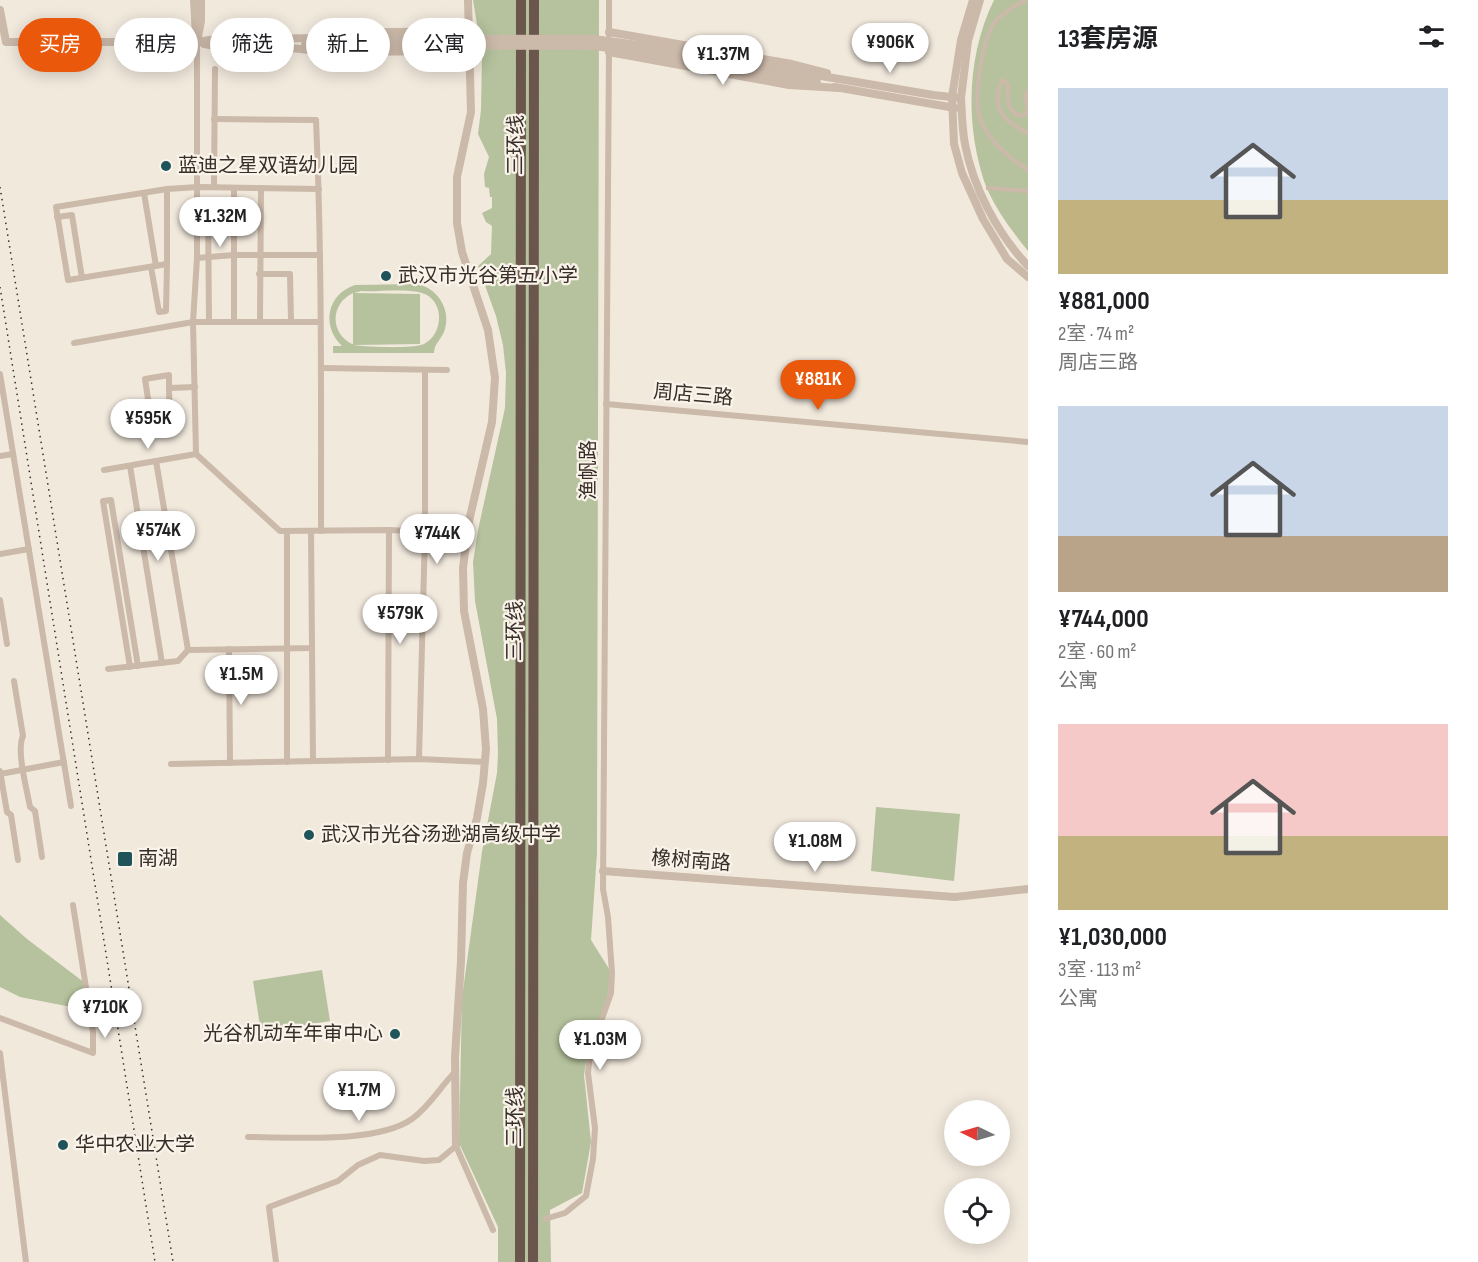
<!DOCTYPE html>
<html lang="zh">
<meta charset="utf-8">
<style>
:root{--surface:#fff;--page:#f2f2f2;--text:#202124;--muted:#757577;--accent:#ea580c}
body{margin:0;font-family:"Sofia Sans Condensed","Noto Sans SC",sans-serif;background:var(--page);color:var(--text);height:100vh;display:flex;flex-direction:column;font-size:22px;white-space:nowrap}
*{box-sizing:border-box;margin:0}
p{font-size:20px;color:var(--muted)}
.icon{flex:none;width:33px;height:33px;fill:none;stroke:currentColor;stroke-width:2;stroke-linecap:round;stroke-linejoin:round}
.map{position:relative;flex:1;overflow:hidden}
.details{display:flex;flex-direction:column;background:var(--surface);width:450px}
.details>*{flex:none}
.hud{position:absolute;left:18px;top:18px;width:570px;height:54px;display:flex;gap:12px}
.needle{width:39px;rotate:275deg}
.controls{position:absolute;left:944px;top:1100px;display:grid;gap:12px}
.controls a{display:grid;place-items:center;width:66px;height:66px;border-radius:50%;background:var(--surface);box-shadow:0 3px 15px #0003;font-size:30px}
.price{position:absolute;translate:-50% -51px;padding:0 14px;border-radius:21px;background:#fff;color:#222;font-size:20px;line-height:39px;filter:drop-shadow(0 2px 3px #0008)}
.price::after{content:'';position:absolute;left:50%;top:36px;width:18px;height:14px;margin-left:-9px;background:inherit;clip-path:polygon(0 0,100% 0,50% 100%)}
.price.on{background:var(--accent);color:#fff}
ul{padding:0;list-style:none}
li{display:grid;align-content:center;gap:12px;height:318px;padding:0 30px}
li span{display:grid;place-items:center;height:186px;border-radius:0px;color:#555}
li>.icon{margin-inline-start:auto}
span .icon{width:108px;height:108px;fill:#fffc;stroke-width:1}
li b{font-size:26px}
h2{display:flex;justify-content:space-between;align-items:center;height:72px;padding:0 30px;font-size:26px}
.chip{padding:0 21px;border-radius:27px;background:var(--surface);box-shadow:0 3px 15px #0003;font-size:21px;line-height:54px}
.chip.on{background:var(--accent);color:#fff}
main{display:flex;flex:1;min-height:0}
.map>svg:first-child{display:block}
.green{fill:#b5c29d;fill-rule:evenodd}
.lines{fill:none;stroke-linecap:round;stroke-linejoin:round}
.pedestrian{stroke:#cbb9a9;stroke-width:4.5}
.minor{stroke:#cbb9a9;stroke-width:6}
.tertiary{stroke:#cbb9a9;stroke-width:8}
.trunk{stroke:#6a564d;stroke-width:10}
.rail{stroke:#382e29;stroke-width:1.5;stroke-dasharray:1.5 4.5;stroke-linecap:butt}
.tertiary-bridge{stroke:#cbb9a9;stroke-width:8}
.poi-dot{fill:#1e545a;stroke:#faf3ea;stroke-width:2}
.labels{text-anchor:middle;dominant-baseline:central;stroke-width:4.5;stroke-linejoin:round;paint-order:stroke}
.street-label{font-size:20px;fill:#382e29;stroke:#faf3ea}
.poi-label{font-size:20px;fill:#382e29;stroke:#faf3ea;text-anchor:start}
</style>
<main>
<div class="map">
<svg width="1028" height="1262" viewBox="0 0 1028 1262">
<rect width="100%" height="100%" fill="#f2e9dd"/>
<g class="green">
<path d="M473 0H599L597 853 591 940 611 972 605 1012 589 1044 584 1075 591 1142 582 1193 550 1210 551 1262H498V1227L459 1143 462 998 482 852 497 773 498 754 497 719 475 601 473 562 478 530 505 408 506 373 503 345 496 316 478 266 491 254 492 226 486 222 482 213 492 208V197H490L489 188 485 187 484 174 489 157 478 134 481 110 482 55Z"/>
<path d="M994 0H1028V251C1011 230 993 206 984 181 965 122 967 55 994 0Z"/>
<path d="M355 285 417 284C439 288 452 312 444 332 440 341 434 344 434 353H333V346H342C321 326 327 294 355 285ZM361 291C379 292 405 288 422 293 445 300 444 334 424 344 413 349 367 347 354 345L420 344V294L354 293ZM353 293V344H352C330 333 330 304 353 293Z"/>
<path d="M876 807 960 814 954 881 871 871Z"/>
<path d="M0 915 27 939 85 983 92 1011 20 997 0 987Z"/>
<path d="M322 970 330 1021 261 1032 253 981Z"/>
</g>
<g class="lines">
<g class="pedestrian">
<path d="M1025 0C1015 6 1003 12 995 22 982 40 972 100 981 121 989 141 1010 159 1028 170"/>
<path d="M1028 91 1025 95 1028 113 1020 116C1006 110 1007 97 1008 84L1002 80C990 109 1004 121 1028 133"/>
<path d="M988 188 1028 191"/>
</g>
<g class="minor">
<path d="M609 0V35"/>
<path d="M197 42V258L193 322 196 454 280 531 389 530 467 534"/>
<path d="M214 119 316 120C322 257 321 394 321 531"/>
<path d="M214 187 215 69"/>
<path d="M234 188V322"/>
<path d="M167 189V264L68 280 56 207 167 189 198 187 319 189"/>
<path d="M144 193 156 266"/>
<path d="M198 203 208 202 209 322"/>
<path d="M57 217 72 215 82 278"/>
<path d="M197 258 234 255H320"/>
<path d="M151 267 159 312 166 311 167 264"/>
<path d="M259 274H290L291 321"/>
<path d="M260 321 261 188"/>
<path d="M74 343 193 322H320"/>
<path d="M321 368 447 370"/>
<path d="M0 374 71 806"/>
<path d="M169 388V375L145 379 153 432 170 430 169 388 195 387"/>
<path d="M606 404 1028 442"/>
<path d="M0 456 13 454"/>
<path d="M156 461 188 650"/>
<path d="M130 466 162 663"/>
<path d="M104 470 196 454"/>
<path d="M287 531V762"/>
<path d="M0 554 29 549"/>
<path d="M0 600 7 644"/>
<path d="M312 648 313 761"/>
<path d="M229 649 230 763"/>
<path d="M130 667 103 501 111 500 138 666"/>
<path d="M108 669 178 661 188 650 312 648 311 531"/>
<path d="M14 681 23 736C16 751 27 789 30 807L35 811 42 857"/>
<path d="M419 759 425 532V370"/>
<path d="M388 760 389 530"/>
<path d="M171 764 419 759 485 762"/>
<path d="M0 771 7 812 11 815 18 860"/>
<path d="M0 774 64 762"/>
<path d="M0 1018 93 1053V1032L73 905"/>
<path d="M0 1053 26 1262"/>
<path d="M248 1137C292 1137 376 1144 412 1119 430 1106 440 1087 455 1072"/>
<path d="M545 1219 565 1213 586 1196 593 1159 595 1128 588 1073 590 1053 611 993 612 973 608 917 603 889 609 49"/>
<path d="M276 1262 269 1207 338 1181 358 1165 380 1155 424 1161 439 1160 456 1146 493 1230"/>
</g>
<g class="tertiary">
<path d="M194 0 196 36"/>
<path d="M973 0 961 40 952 97 954 144 962 173 983 219 1007 259 1028 277"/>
<path d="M0 10 6 42H197L216 39 328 38"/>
<path d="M609 32 792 64 827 73"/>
<path d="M319 33 469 31"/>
<path d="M197 42 201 21V0"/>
<path d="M204 44 215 46H277"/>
<path d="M305 45H328"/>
<path d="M273 46 327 52 469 51"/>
<path d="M609 52 789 85 839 88"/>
<path d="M792 71 933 95 961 98C962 113 962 129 965 144 973 188 998 234 1028 266"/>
<path d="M791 78 817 83"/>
<path d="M835 87 955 108"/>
<path d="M961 98 968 41 980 0"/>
<path d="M603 871 955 897 1028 889"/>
<path d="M456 1146 455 1057 461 961 463 883 467 853 477 818 483 783 486 749 483 709 464 611 463 568 469 521 492 422 495 378 488 330 462 252 457 223V177L471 112 468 0"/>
</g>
<g class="trunk">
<path d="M520 1262 521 0"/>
<path d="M533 1262 534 0"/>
</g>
<g class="rail">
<path d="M0 187 173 1262"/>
<path d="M0 287 155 1262"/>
</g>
<g class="tertiary-bridge">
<path d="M328 38 594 39 667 49 792 71"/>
<path d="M328 45 594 46 666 56 791 78"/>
</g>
</g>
<g class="poi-dot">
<circle cx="166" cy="166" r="6"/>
<circle cx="386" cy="276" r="6"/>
<circle cx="309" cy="835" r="6"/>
<rect x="117" y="851" width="16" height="16" rx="3"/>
<circle cx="395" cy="1034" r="6"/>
<circle cx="63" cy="1145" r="6"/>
</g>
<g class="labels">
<g class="street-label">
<text transform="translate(516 145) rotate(-90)">三环线</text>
<text transform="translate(693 395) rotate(5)">周店三路</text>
<text transform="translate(589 470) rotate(-90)">渔帆路</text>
<text transform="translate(515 631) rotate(-90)">三环线</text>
<text transform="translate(691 861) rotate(4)">橡树南路</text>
<text transform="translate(515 1117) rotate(-90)">三环线</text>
</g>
<g class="poi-label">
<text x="178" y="166">蓝迪之星双语幼儿园</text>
<text x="398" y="276">武汉市光谷第五小学</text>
<text x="321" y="835">武汉市光谷汤逊湖高级中学</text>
<text x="138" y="859">南湖</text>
<text x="383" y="1034" text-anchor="end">光谷机动车年审中心</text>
<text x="75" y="1145">华中农业大学</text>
</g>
</g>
</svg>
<div class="controls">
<a><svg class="needle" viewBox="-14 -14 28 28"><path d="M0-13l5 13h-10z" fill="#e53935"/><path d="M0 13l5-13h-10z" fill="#757577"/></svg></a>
<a><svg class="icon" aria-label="locate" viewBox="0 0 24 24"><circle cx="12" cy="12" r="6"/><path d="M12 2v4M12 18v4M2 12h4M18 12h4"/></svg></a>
</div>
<b class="price" style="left:890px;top:74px">¥906K</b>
<b class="price" style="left:723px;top:86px">¥1.37M</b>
<b class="price" style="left:220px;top:248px">¥1.32M</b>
<b class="price on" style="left:818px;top:411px">¥881K</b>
<b class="price" style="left:148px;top:450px">¥595K</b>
<b class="price" style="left:158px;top:562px">¥574K</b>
<b class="price" style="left:437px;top:565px">¥744K</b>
<b class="price" style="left:400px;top:645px">¥579K</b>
<b class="price" style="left:241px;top:706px">¥1.5M</b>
<b class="price" style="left:815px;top:873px">¥1.08M</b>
<b class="price" style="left:105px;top:1039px">¥710K</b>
<b class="price" style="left:600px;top:1071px">¥1.03M</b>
<b class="price" style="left:359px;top:1122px">¥1.7M</b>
<div class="hud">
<a class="chip on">买房</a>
<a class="chip">租房</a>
<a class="chip">筛选</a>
<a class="chip">新上</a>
<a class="chip">公寓</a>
</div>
</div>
<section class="details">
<h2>13套房源<svg class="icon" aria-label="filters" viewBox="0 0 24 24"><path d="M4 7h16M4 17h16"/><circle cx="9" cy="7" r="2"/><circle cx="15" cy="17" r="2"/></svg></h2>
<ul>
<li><span style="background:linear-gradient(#c9d6e8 60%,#c2b280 0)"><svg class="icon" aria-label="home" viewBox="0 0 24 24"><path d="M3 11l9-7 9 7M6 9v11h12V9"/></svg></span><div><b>¥881,000</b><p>2室 · 74 m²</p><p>周店三路</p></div></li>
<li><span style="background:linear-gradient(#c9d6e8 70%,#b9a48a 0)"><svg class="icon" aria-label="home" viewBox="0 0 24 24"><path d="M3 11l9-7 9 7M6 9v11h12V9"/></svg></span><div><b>¥744,000</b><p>2室 · 60 m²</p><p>公寓</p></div></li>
<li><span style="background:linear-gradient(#f6c9c9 60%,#c2b280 0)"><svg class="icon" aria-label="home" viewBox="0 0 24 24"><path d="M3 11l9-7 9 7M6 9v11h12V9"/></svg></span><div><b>¥1,030,000</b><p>3室 · 113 m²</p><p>公寓</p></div></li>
</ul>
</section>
</main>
